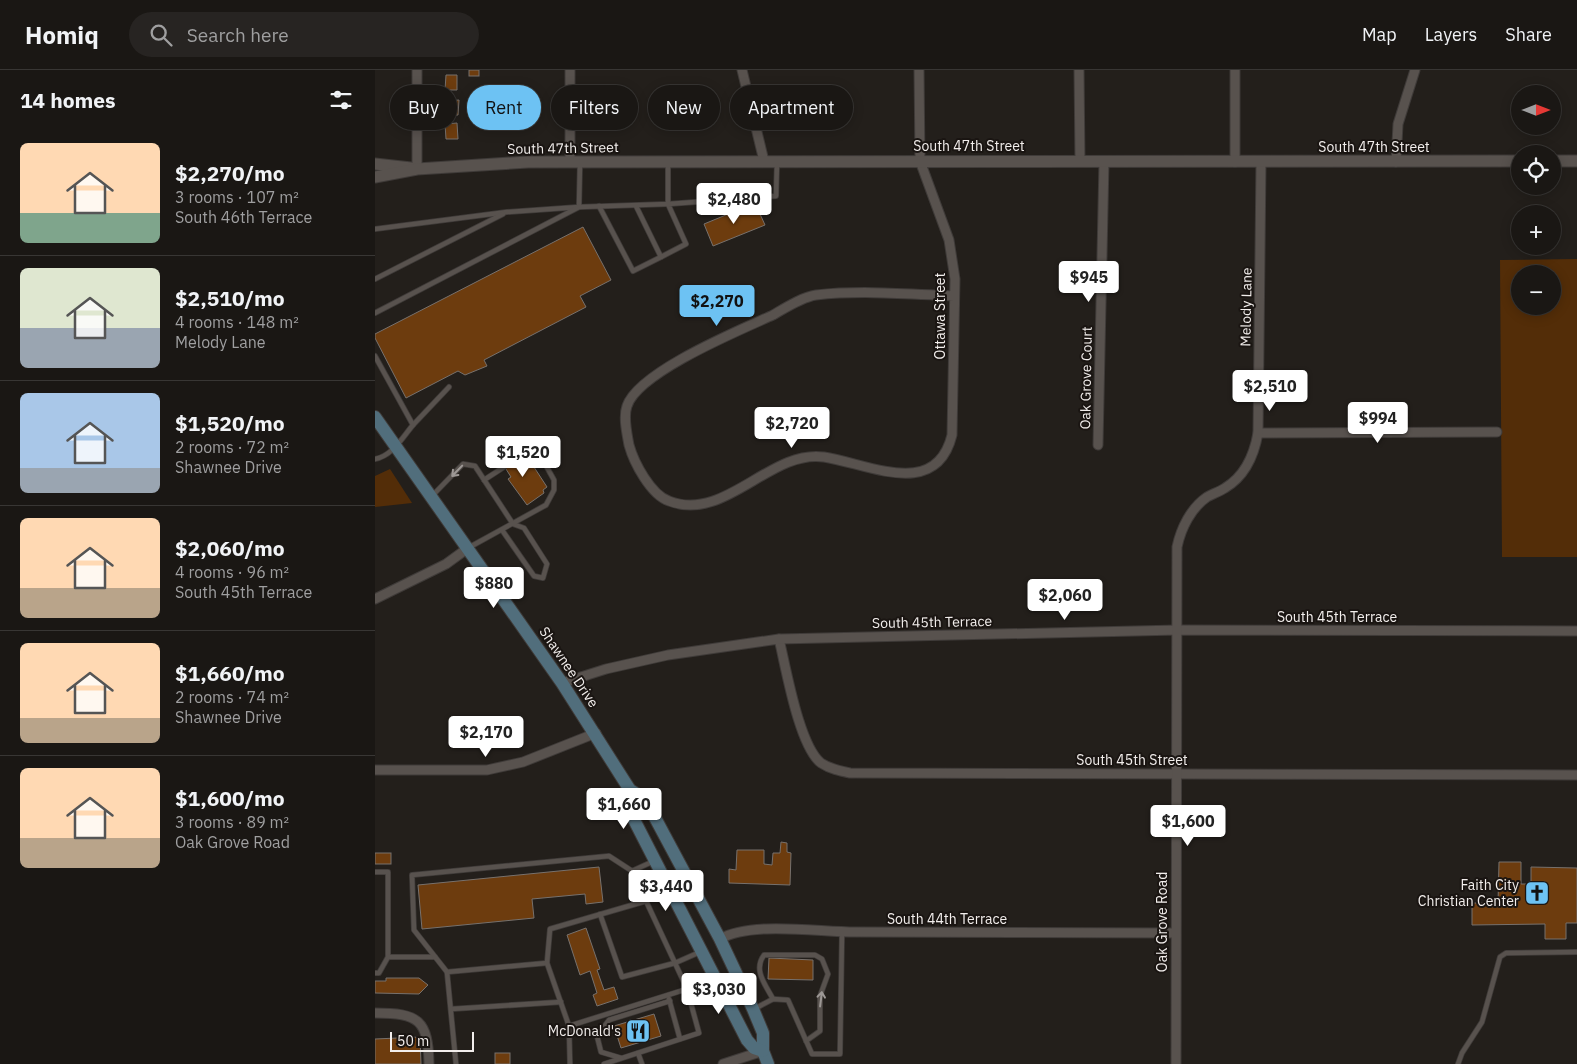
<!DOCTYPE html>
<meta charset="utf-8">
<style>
:root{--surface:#1a1714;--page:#272422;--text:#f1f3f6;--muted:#9f9fa0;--line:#383634;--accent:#6dc2f3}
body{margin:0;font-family:"IBM Plex Sans",sans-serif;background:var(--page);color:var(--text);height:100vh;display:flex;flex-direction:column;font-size:19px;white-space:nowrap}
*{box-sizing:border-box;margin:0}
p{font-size:16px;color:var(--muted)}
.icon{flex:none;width:28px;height:28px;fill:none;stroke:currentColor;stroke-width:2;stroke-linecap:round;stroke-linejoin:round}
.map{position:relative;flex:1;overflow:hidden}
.side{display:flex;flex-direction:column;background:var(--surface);width:375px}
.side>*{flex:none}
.top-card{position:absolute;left:15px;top:15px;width:475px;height:45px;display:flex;gap:10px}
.needle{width:32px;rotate:90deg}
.buttons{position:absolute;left:1136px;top:15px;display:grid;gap:10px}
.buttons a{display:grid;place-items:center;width:50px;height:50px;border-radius:50%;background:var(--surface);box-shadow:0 2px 12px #0003,0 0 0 1px var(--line);font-size:25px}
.scale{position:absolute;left:15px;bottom:12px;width:84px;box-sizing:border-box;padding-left:5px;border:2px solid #f2eeec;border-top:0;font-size:14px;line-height:18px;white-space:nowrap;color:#f2eeec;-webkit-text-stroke:4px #1a1512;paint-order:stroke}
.price{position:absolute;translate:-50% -42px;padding:0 11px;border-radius:5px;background:#fff;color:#222;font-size:16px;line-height:32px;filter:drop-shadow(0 1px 2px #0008)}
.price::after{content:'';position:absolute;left:50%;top:30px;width:15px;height:11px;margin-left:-8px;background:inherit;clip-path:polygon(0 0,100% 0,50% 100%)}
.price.selected{background:var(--accent);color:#111}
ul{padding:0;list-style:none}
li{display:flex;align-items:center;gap:15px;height:125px;padding:0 20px}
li+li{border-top:1px solid var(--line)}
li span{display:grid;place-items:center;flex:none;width:140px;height:100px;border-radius:8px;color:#555}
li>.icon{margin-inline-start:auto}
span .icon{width:60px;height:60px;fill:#fffc;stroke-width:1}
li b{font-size:21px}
h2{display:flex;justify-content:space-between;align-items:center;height:60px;padding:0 20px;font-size:21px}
.tag{padding:0 18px;border-radius:22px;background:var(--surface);box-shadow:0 2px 12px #0003,0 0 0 1px var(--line);font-size:18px;line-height:45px}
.tag.selected{background:var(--accent);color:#111}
header{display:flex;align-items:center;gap:30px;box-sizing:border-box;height:70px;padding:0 25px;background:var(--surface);border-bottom:1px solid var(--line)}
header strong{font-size:24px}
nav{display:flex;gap:28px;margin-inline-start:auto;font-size:18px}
.search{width:350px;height:45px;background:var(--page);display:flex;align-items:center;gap:12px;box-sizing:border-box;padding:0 18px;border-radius:28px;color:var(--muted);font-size:19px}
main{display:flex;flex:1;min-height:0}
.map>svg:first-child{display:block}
.green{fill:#532d08;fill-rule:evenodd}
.building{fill:#6d3c0e;stroke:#77716d}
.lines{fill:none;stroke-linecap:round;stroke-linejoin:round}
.service-casing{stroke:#3f3b39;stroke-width:6}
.minor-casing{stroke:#3f3b39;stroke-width:11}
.tertiary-casing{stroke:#3f3b39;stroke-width:13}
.secondary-casing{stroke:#3f3b39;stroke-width:14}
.service{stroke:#58524e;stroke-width:4.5}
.minor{stroke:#58524e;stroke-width:9}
.tertiary{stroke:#58524e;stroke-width:11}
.secondary{stroke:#516e7c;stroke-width:12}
.oneway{stroke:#9d9895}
.labels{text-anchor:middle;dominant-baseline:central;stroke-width:4;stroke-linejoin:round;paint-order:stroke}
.street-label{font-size:14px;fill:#f2eeec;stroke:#1a1512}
.poi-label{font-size:14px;fill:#f2eeec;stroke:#1a1512;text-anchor:end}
</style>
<header>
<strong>Homiq</strong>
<div class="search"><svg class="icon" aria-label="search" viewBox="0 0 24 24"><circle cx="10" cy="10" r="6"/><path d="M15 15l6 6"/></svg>Search here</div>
<nav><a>Map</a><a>Layers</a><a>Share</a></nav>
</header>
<main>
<section class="side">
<h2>14 homes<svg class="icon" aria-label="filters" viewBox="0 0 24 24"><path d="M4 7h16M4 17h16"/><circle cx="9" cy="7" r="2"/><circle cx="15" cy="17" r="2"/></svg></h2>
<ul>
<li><span style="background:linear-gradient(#ffd9b3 70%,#7fa58c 0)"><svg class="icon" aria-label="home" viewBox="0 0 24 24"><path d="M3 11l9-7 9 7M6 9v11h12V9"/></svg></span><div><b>$2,270/mo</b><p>3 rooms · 107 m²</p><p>South 46th Terrace</p></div></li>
<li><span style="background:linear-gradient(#dfe7d0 60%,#9aa5b1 0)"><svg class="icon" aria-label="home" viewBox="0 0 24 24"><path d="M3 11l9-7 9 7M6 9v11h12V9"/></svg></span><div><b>$2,510/mo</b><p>4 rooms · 148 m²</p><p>Melody Lane</p></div></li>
<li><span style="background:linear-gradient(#a9c7e8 75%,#9aa5b1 0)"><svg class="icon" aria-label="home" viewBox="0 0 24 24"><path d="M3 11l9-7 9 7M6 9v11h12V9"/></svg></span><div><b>$1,520/mo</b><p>2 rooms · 72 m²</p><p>Shawnee Drive</p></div></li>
<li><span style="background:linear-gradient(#ffd9b3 70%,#b9a48a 0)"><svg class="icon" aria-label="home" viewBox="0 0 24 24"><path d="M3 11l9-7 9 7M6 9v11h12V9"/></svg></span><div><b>$2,060/mo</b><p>4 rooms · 96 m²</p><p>South 45th Terrace</p></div></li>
<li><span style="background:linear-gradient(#ffd9b3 75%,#b9a48a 0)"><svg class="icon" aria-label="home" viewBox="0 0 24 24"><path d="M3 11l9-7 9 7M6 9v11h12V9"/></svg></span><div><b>$1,660/mo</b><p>2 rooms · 74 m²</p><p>Shawnee Drive</p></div></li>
<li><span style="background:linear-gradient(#ffd9b3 70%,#b9a48a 0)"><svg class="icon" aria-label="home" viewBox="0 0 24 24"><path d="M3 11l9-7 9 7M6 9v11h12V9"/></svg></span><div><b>$1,600/mo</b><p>3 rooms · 89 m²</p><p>Oak Grove Road</p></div></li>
</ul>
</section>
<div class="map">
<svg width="1202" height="994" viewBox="0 0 1202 994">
<rect width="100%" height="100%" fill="#231f1b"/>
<g class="green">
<path d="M1202 189V487H1127L1125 190ZM1145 204H1178V236H1145Z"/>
<path d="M15 399 37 433 0 437V406Z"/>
</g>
<g class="building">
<rect x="94" y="0" width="10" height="6"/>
<path d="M71 5H82V20H70Z"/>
<path d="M84 30 83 45 70 46V31Z"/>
<path d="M82 53 83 69H71L70 54Z"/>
<path d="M380 133 390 155 338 176 329 154Z"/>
<path d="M208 157 236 210 205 226 211 237 109 290 112 296 90 305 83 301 31 328 0 268V264Z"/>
<path d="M136 379 148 399 157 394 172 417 168 420 169 423 152 435 133 409 136 407 124 388Z"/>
<path d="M406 772 412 773V782L416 783 415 815 354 813V799L361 800 362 780H389V794L397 795 398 783H405Z"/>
<rect x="0" y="783" width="16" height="11"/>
<path d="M1124 792H1146V814H1156V797L1202 798V853H1191V869H1170V854L1097 855V833H1123Z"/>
<path d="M224 797 228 832 211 834 210 824 157 829 159 848 47 859 43 815Z"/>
<path d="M211 858 225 899 222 900 229 920 239 917 243 929 222 936 218 925 222 923 215 901 205 905 192 865Z"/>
<path d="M394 888 438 890V910L393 909Z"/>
<path d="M11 908H44L53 915 44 924 0 923V911H11Z"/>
<path d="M279 944 286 966 246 978 239 956Z"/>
<path d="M45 967 46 994H0V969Z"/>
<rect x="120" y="983" width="15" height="11"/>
</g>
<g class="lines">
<defs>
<g id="service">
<path d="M224 136 258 201 286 187"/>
<path d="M261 136 286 187 311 174 293 134 401 126 402 93"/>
<path d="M0 159 132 142 204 137 205 93"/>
<path d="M0 209 128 144"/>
<path d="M0 243 204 137 293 134V93"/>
<path d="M0 286 38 355C27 368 17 386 0 389"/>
<path d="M38 355 74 317"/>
<path d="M109 410 129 397"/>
<path d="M57 426 88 394 100 396 138 454 149 458 172 494 168 508 159 506 127 460"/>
<path d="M93 478 171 435 179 420V410L164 383 153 382 142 389"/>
<path d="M279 791 257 801 300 893 325 882"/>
<path d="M0 802H13V887L4 903H0"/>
<path d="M225 844 247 907 300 893 312 919 324 963 229 994"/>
<path d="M13 887H60"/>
<path d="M72 902 172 893"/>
<path d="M294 929 305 969"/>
<path d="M398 929C390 914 378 900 389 885H440L447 889 453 904 445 926V961L431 971"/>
<path d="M76 939 186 932"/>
<path d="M379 939 398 929 413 930 437 984H465L467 862"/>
<path d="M194 956 312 919"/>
<path d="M263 983 267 994"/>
<path d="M246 988 226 982 222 966 234 950 295 931"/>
<path d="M81 994 72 902 39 860 37 805 234 786 257 801"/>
<path d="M195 994 194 956 172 893 175 859 271 831"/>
<path d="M1083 994 1087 983 1107 952 1125 887 1131 883 1202 882"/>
</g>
<g id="minor">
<path d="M42 0V99"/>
<path d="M195 0V92"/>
<path d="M367 0 389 91"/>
<path d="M544 0 545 91 574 170 580 209 577 365C561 430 494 394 449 387 395 379 350 453 294 431 276 425 259 393 254 375 252 364 248 347 252 336 263 302 365 260 398 245 410 238 427 227 441 225 486 220 534 224 579 226"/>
<path d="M704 0 705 91"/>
<path d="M860 92V0"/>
<path d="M1021 92 1023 54 1040 0"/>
<path d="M883 363 1122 362"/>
<path d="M723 375 729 91"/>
<path d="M0 529 71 494 93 478"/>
<path d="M404 569C411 598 424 676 446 693 455 699 465 701 475 703L1202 705"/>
<path d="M187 613 231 599 293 585 404 569 803 560 1202 561"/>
<path d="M0 700H112L148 692 221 663"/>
<path d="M345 869C377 851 442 862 480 862 587 862 693 863 800 863"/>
<path d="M0 943C44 943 53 950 54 994"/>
<path d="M348 994 388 981"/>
<path d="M801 994 802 477C806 458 816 438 832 427 837 424 844 422 850 418 870 406 879 386 883 363L886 92"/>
</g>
<g id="tertiary">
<path d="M1178 91H1202"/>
<path d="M0 94 36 98"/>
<path d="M0 107 42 99 153 92 1145 91"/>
</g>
<g id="secondary">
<path d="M0 347 187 613 255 720 270 729 345 869 378 939 388 963V981L393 994"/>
<path d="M255 720 254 740 372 970 379 978 388 981"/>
</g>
</defs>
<use href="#service" class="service-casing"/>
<use href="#minor" class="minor-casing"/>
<use href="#tertiary" class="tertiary-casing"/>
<use href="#secondary" class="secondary-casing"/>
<use href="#service" class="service"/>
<use href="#minor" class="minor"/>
<use href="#tertiary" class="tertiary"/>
<use href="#secondary" class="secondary"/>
</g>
<defs><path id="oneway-shaft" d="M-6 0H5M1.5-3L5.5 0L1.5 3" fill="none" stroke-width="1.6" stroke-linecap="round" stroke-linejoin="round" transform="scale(1.25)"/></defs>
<g class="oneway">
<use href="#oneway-shaft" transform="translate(82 401) rotate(134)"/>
<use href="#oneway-shaft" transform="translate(446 929) rotate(-83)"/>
</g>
<defs>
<symbol id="church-square" viewBox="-11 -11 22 22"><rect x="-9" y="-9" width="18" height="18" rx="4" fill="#6dc2f3" stroke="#1a1512"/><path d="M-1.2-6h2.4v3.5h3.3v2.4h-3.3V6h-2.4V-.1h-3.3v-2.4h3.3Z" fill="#111"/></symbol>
<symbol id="restaurant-square" viewBox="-11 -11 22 22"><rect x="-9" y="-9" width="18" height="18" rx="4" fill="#6dc2f3" stroke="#1a1512"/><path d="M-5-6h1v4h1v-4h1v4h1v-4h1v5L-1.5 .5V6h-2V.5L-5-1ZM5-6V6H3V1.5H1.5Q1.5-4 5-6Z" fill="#111"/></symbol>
</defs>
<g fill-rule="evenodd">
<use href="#church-square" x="1148" y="809" width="28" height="28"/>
<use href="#restaurant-square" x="249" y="947" width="28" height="28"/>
</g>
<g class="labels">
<g class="street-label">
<text x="594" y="76">South 47th Street</text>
<text x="999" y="77">South 47th Street</text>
<text transform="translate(188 78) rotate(-1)">South 47th Street</text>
<text transform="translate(871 237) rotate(-89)">Melody Lane</text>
<text transform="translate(565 246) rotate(-90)">Ottawa Street</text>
<text transform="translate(711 308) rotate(-89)">Oak Grove Court</text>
<text x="962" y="547">South 45th Terrace</text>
<text transform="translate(557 552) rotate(-1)">South 45th Terrace</text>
<text transform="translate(194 597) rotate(56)">Shawnee Drive</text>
<text x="757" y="690">South 45th Street</text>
<text x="572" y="849">South 44th Terrace</text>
<text transform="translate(787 852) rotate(-90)">Oak Grove Road</text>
</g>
<g class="poi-label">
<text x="1144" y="815">Faith City<tspan x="1144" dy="16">Christian Center</tspan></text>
<text x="246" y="961">McDonald's</text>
</g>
</g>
</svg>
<div class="buttons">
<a><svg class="needle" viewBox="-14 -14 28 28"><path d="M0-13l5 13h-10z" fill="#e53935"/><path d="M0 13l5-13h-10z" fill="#9f9fa0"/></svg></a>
<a><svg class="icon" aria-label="locate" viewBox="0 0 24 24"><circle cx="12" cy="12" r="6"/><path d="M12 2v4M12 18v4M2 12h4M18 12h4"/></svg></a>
<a>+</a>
<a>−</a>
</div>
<div class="scale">50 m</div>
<b class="price" style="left:359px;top:155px">$2,480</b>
<b class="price" style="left:714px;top:233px">$945</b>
<b class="price selected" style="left:342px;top:257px">$2,270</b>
<b class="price" style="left:895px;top:342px">$2,510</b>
<b class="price" style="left:1003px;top:374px">$994</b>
<b class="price" style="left:417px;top:379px">$2,720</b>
<b class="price" style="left:148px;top:408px">$1,520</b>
<b class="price" style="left:119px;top:539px">$880</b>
<b class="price" style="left:690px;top:551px">$2,060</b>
<b class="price" style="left:111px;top:688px">$2,170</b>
<b class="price" style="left:249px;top:760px">$1,660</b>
<b class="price" style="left:813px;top:777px">$1,600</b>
<b class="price" style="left:291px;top:842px">$3,440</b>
<b class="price" style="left:344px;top:945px">$3,030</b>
<div class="top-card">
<a class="tag">Buy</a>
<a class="tag selected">Rent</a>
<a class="tag">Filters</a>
<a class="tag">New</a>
<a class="tag">Apartment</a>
</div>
</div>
</main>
